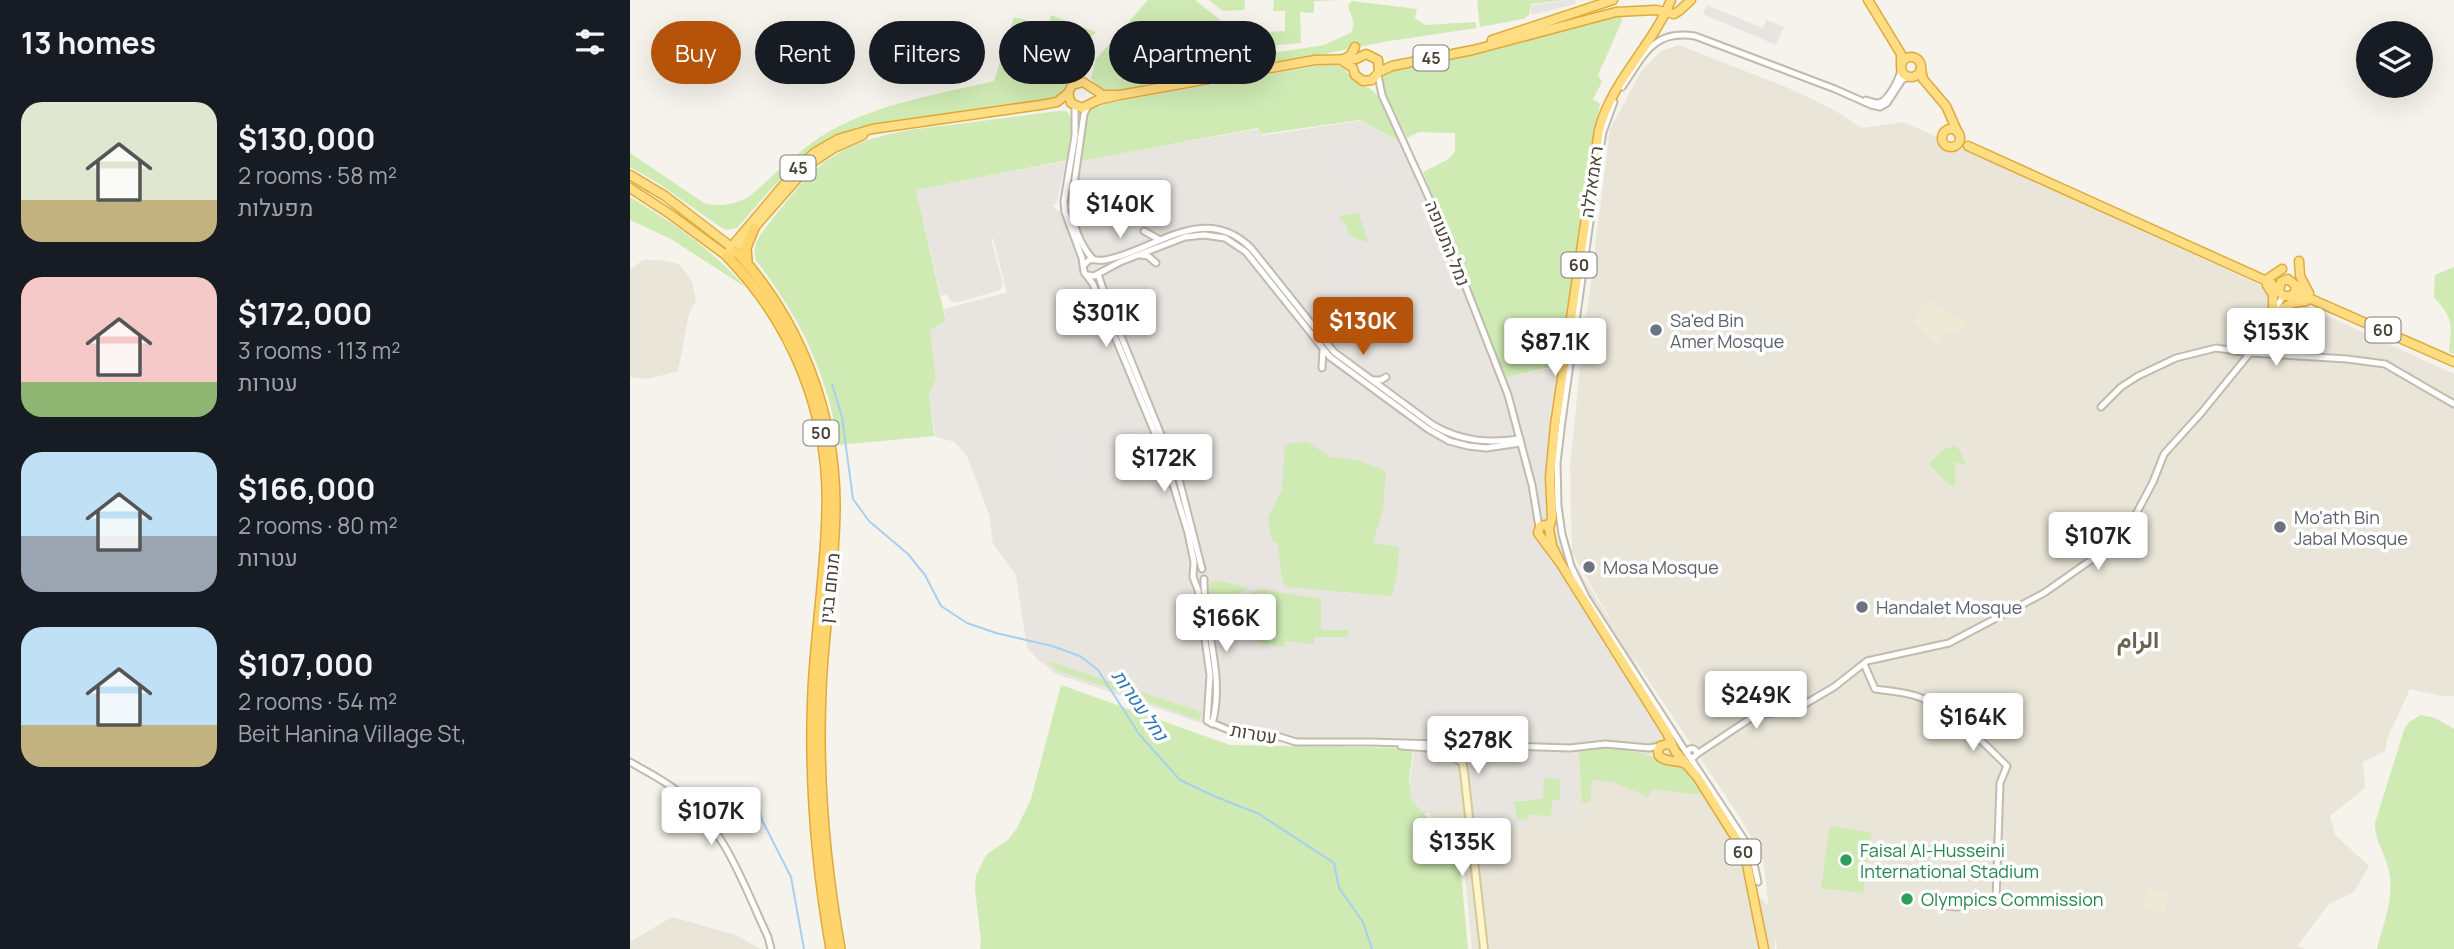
<!DOCTYPE html>
<meta charset="utf-8">
<style>
:root{--surface:#171b24;--page:#20242c;--text:#f1f3f6;--muted:#9ea1a6;--accent:#b45309}
body{margin:0;font-family:Manrope,Vazirmatn,Heebo,sans-serif;background:var(--page);color:var(--text);height:100vh;display:flex;flex-direction:column;font-size:26px;white-space:nowrap}
*{box-sizing:border-box;margin:0}
p{font-size:23px;color:var(--muted)}
.icon{flex:none;width:38px;height:38px;fill:none;stroke:currentColor;stroke-width:2;stroke-linecap:round;stroke-linejoin:round}
.map{position:relative;flex:1;overflow:hidden}
.details{display:flex;flex-direction:column;background:var(--surface);width:630px}
.details>*{flex:none}
.top-card{position:absolute;left:21px;top:21px;width:665px;height:63px;display:flex;gap:14px}
.tools{position:absolute;left:1726px;top:21px;display:grid;gap:14px}
.tools a{display:grid;place-items:center;width:77px;height:77px;border-radius:50%;background:var(--surface);box-shadow:0 7px 28px #0002;font-size:35px}
.price{position:absolute;translate:-50% -60px;padding:0 16px;border-radius:7px;background:#fff;color:#222;font-size:23px;line-height:46px;filter:drop-shadow(0 2px 4px #0008)}
.price::after{content:'';position:absolute;left:50%;top:42px;width:21px;height:16px;margin-left:-10px;background:inherit;clip-path:polygon(0 0,100% 0,50% 100%)}
.price.on{background:var(--accent);color:#fff}
ul{padding:0;list-style:none}
li{display:flex;align-items:center;gap:21px;height:175px;padding:0 21px}
li span{display:grid;place-items:center;flex:none;width:196px;height:140px;border-radius:21px;color:#555}
li>.icon{margin-inline-start:auto}
span .icon{width:84px;height:84px;fill:#fffc;stroke-width:1}
li b{font-size:30px}
h2{display:flex;justify-content:space-between;align-items:center;height:84px;padding:0 21px;font-size:30px}
.pill{padding:0 24px;border-radius:32px;background:var(--surface);box-shadow:0 7px 28px #0002;font-size:24px;line-height:63px}
.pill.on{background:var(--accent);color:#fff}
main{display:flex;flex:1;min-height:0}
.map>svg:first-child{display:block}
.residential{fill:#e9e5d8;fill-rule:evenodd}
.industrial{fill:#e8e4df}
.education{fill:#eee8d4}
.green{fill:#cfeab3}
.parking{fill:#e7e5e2}
.lines{fill:none;stroke-linecap:round;stroke-linejoin:round}
.stream{stroke:#a7d0f2;stroke-width:2}
.tertiary-casing{stroke:#c1bbad;stroke-width:9}
.secondary-casing{stroke:#d6c89a;stroke-width:10}
.trunk-casing{stroke:#e0aa3a;stroke-width:11}
.motorway-casing{stroke:#e0aa3a;stroke-width:12}
.tertiary{stroke:#fff;stroke-width:5}
.secondary{stroke:#fff5cb;stroke-width:6}
.trunk{stroke:#ffdd83;stroke-width:8}
.motorway{stroke:#ffd46c;stroke-width:9}
.worship-dot{fill:#6b7280;stroke:#fff;stroke-width:2.5}
.leisure-dot{fill:#2e9e5b;stroke:#fff;stroke-width:2.5}
.labels{text-anchor:middle;dominant-baseline:central;stroke-width:7;stroke-linejoin:round;paint-order:stroke}
.shield{fill:#fff;stroke:#807c74;stroke-width:2}
.shield-label{font-size:16px;font-weight:bold;fill:#4a4438}
.street-label{font-size:18px;fill:#4a4438;stroke:#fff}
.worship-label{font-size:18px;fill:#5b616d;stroke:#fff;text-anchor:start}
.leisure-label{font-size:18px;fill:#27864d;stroke:#fff;text-anchor:start}
.water-label{font-size:19px;font-style:italic;fill:#2e78b8;stroke:#fff}
.district-label{font-size:24px;font-weight:bold;fill:#6d624f;stroke:#fff}
</style>
<main>
<section class="details">
<h2>13 homes<svg class="icon" aria-label="filters" viewBox="0 0 24 24"><path d="M4 7h16M4 17h16"/><circle cx="9" cy="7" r="2"/><circle cx="15" cy="17" r="2"/></svg></h2>
<ul>
<li><span style="background:linear-gradient(#dfe7d0 70%,#c2b280 0)"><svg class="icon" aria-label="home" viewBox="0 0 24 24"><path d="M3 11l9-7 9 7M6 9v11h12V9"/></svg></span><div><b>$130,000</b><p>2 rooms · 58 m²</p><p>מפעלות</p></div></li>
<li><span style="background:linear-gradient(#f6c9c9 75%,#8fb573 0)"><svg class="icon" aria-label="home" viewBox="0 0 24 24"><path d="M3 11l9-7 9 7M6 9v11h12V9"/></svg></span><div><b>$172,000</b><p>3 rooms · 113 m²</p><p>עטרות</p></div></li>
<li><span style="background:linear-gradient(#bfe0f5 60%,#9aa5b1 0)"><svg class="icon" aria-label="home" viewBox="0 0 24 24"><path d="M3 11l9-7 9 7M6 9v11h12V9"/></svg></span><div><b>$166,000</b><p>2 rooms · 80 m²</p><p>עטרות</p></div></li>
<li><span style="background:linear-gradient(#bfe0f5 70%,#c2b280 0)"><svg class="icon" aria-label="home" viewBox="0 0 24 24"><path d="M3 11l9-7 9 7M6 9v11h12V9"/></svg></span><div><b>$107,000</b><p>2 rooms · 54 m²</p><p>Beit Hanina Village St,</p></div></li>
</ul>
</section>
<div class="map">
<svg width="1824" height="949" viewBox="0 0 1824 949">
<rect width="100%" height="100%" fill="#f5f3eb"/>
<g class="residential">
<path d="M1049 45 1163 90 1204 110 1232 128 1274 122 1824 374V696H1811L1780 689 1757 739 1755 751 1733 762 1735 788 1700 816 1705 835 1739 866 1724 892 1699 904 1667 946 1675 949H1147L1144 931 1145 949H842L833 851 784 796 786 741 616 738 424 673 401 652 386 572 359 514 334 445 306 435 298 394 306 378 300 330 316 323 314 309 378 292 364 237 430 210 435 163 629 129 631 136 728 121 776 147 873 378 936 365 925 533 989 634 942 553 940 466 950 368 980 129 1012 70 1031 51ZM1001 654 1111 819 1133 860 1139 906 1119 886 1109 847 1059 769Z"/>
<path d="M13 260H30L49 264 62 281 66 300 59 314 48 371 18 379 0 377V270Z"/>
<path d="M42 917 106 935 130 949H0V942Z"/>
</g>
<g class="industrial">
<path d="M731 121 775 145 871 380 933 366 918 514 911 540 1027 721 1032 735 1026 742 975 741 944 744 613 738 425 672 408 660 397 647 386 575 363 544 359 514 337 456 325 442 305 437 299 393 306 379 301 330 317 323 314 310 377 293 363 238H361L373 284 370 290 325 303 320 301 317 294 311 296 286 190 436 161 427 202 422 205 428 212 431 211 436 164 629 129 633 136Z"/>
<path d="M784 750 813 752 821 756 829 805 789 815 778 794Z"/>
<path d="M897 750 944 751 946 820 900 817 897 827 845 835 836 759 838 754Z"/>
</g>
<g class="education">
<path d="M1297 298 1305 304 1339 325 1325 333 1319 331 1313 335 1307 345 1283 322Z"/>
<path d="M1517 888 1538 893 1536 913 1513 908Z"/>
</g>
<g class="green">
<path d="M518 0H565L627 49 631 53 634 65 488 90C475 91 468 90 461 78L466 59Z"/>
<path d="M579 0H615L614 10 593 11Z"/>
<path d="M644 0H710L684 1V13L670 12 671 43 636 46 631 32 655 31V11H643Z"/>
<path d="M847 0H934L901 4 899 15 893 19 850 27Z"/>
<path d="M722 1 787 9 785 18 795 25 845 22 847 28 759 41 644 64 642 62 641 56 643 53 694 45 720 33C728 25 720 15 718 5Z"/>
<path d="M991 13 992 21 968 75 972 82 963 99 970 104 962 142 933 364 874 378 793 172 817 160 825 152V133L789 132 777 138 754 90 751 78 757 73 773 68 879 45 983 14Z"/>
<path d="M421 15 466 32 455 44 431 94 421 98 228 127C175 146 143 186 107 228L97 230 92 228 28 183 0 167V153L74 203C90 207 102 205 117 198 144 176 170 148 200 131 250 103 310 94 364 81L384 17 419 27Z"/>
<path d="M698 64C714 64 714 70 724 80 729 86 738 86 743 91 757 104 765 127 774 144L730 120 632 134 628 128 450 161 458 115 460 110 473 104Z"/>
<path d="M429 111H436L443 120 438 160 286 190 316 322 300 330 306 379 299 394 304 436 208 445C199 376 169 316 127 262 119 243 134 231 145 216 164 192 182 168 209 153 245 132 288 129 328 124 361 120 395 115 429 111Z"/>
<path d="M0 197C42 222 83 250 115 287L41 239 0 220Z"/>
<path d="M729 213 738 242C707 234 726 232 709 218L710 216Z"/>
<path d="M1824 267V354L1819 352C1822 325 1824 318 1804 298L1805 275Z"/>
<path d="M678 442 700 457 727 460 756 471 753 509 743 543 768 547C770 554 765 589 762 596L658 587 653 583 647 541 642 542 638 518 652 490 655 444Z"/>
<path d="M1324 446 1328 448 1336 463 1334 464 1325 462V487C1315 484 1307 471 1299 464L1313 450Z"/>
<path d="M589 581 620 588 595 599 592 603 591 628 585 630 579 586 581 582Z"/>
<path d="M629 589 692 599 691 630H718V637H684V644L655 641V647L629 643 616 626 609 601 611 598Z"/>
<path d="M418 661 572 712 569 720 426 670Z"/>
<path d="M431 685 600 745 783 748 779 780 781 800 829 851 838 949H350L351 941 345 890 346 875 357 854 378 840 387 828 401 799Z"/>
<path d="M1791 715 1805 718 1824 729V949H1747C1753 924 1765 897 1759 871 1756 855 1744 839 1745 823L1774 730 1779 722Z"/>
<path d="M982 748 995 749 1048 764 1056 768 1074 795 1022 789 1018 797 984 782 962 780 960 802 952 803 949 750Z"/>
<path d="M914 778 930 779V800L923 799 920 817 901 814 895 820 887 819 884 801H899L913 798Z"/>
<path d="M1200 826 1241 833 1233 893 1191 888Z"/>
</g>
<g class="parking">
<path d="M937 0H945L946 4 901 15V5Z"/>
<path d="M1077 5 1132 28 1137 20 1154 27 1146 45 1073 14Z"/>
<path d="M748 135 765 146 772 158 744 169 733 145Z"/>
<path d="M705 143H717L733 178 728 183 707 169Z"/>
<path d="M498 201 508 232 506 241 498 246 491 225 484 228 478 210Z"/>
<path d="M700 234H716L718 238 729 241 727 279 720 302 722 311 734 329 729 337 715 346 692 318V310L700 273Z"/>
<path d="M502 422 512 454 498 459 487 426Z"/>
<path d="M448 434 459 469 436 475 426 440Z"/>
<path d="M918 452 920 515 918 520 914 513 902 458Z"/>
<rect x="691" y="603" width="26" height="27"/>
</g>
<g class="lines">
<g class="stream">
<path d="M202 384 212 417 223 499 239 521 278 554 295 575 311 606 337 623 366 633 422 646 450 656 468 670 509 734 550 780 584 796 629 814 704 863 709 888 733 922 742 949"/>
<path d="M128 801 132 820 161 877 174 949"/>
</g>
<defs>
<g id="tertiary">
<path d="M748 75 752 95 814 231 878 395 902 485 909 527"/>
<path d="M992 87C1013 57 1022 29 1065 36L1205 89 1241 105 1250 107 1257 103 1272 80 1278 77"/>
<path d="M1236 100C1239 101 1246 103 1248 103 1258 102 1269 79 1271 70"/>
<path d="M984 102 973 132 970 150 932 421 927 463 928 506 932 534 941 566 956 597 1058 755"/>
<path d="M458 106 454 114 441 206C442 223 451 247 463 259"/>
<path d="M445 107V136L434 201 435 212 452 258 454 272 463 284 534 455 558 533 564 562 563 577 568 590 580 675 577 721 599 730 621 735 650 737 666 742H741L940 748 975 744 1019 748 1030 746"/>
<path d="M445 182 446 189 456 193"/>
<path d="M514 231 530 240"/>
<path d="M511 255 518 256 526 263"/>
<path d="M454 265 459 260C464 259 469 261 475 260 524 251 574 201 621 248L704 352 803 425C832 442 858 443 890 439"/>
<path d="M468 274 478 304 549 479 572 569"/>
<path d="M458 275 464 276 490 262 555 237 574 235 595 238 616 252 700 357 798 429 819 441 838 446 856 448 891 443"/>
<path d="M692 368 693 350"/>
<path d="M743 380H751L756 377"/>
<path d="M1471 407 1491 387 1508 376 1546 358 1586 348 1620 353 1717 359 1755 364 1824 404"/>
<path d="M574 579C573 627 596 676 582 724"/>
<path d="M1234 664 1245 689C1259 691 1276 692 1289 697 1316 707 1357 745 1377 766L1370 783 1366 900 1327 907 1317 906"/>
<path d="M771 746 827 750 852 748"/>
<circle cx="1062" cy="753" r="4.5"/>
<path d="M818 751 823 753 829 761"/>
<path d="M1067 754 1121 718 1134 714 1163 711 1204 687 1237 661 1319 643 1414 593 1461 560 1496 533 1523 482 1534 454 1572 412 1620 353 1653 296"/>
<path d="M1059 756 1115 841 1122 855 1128 882"/>
<path d="M0 762C17 772 36 781 51 794 96 830 114 886 138 937L141 949"/>
</g>
<path id="secondary" d="M829 744 834 772 854 949"/>
<g id="trunk">
<path d="M1238 0 1271 54V63"/>
<path d="M862 40 983 0"/>
<circle cx="1281" cy="67" r="10"/>
<path d="M714 59 721 55 725 47"/>
<path d="M1291 69 1293 79 1316 106 1328 133"/>
<path d="M749 72 762 66 843 50 986 12 1026 10 1044 14 1049 11 1061 0"/>
<path d="M490 95H473L453 82 442 85 438 93 441 103 452 108 468 100 490 95 685 60 726 59 736 54 748 60 749 72 742 80 733 81 725 75 723 68 711 60"/>
<circle cx="1321" cy="138" r="9"/>
<path d="M1338 146 1641 283 1649 291"/>
<path d="M0 175 35 196 104 249"/>
<path d="M0 188 40 214 97 256"/>
<path d="M102 253 180 164 204 148 233 135"/>
<path d="M97 256 102 246 168 168 184 153 208 139 242 129 410 105 427 102 438 93"/>
<path d="M1669 261 1670 276 1679 293"/>
<path d="M1637 279 1652 269"/>
<path d="M1637 285 1643 295V315"/>
<path d="M1666 285 1665 292 1660 296H1653L1649 291 1651 282 1658 279 1679 298"/>
<path d="M1660 296 1681 299 1824 362"/>
<path d="M1643 315 1662 303 1676 301"/>
<path d="M919 528 922 518 920 477 925 425 969 130C982 80 1022 47 1041 0"/>
<path d="M931 564 908 533 910 526 915 525 919 528 922 546 931 564 1037 733 1045 751 1068 778 1110 845 1116 860 1134 949"/>
<path d="M1042 746 1037 744 1030 746 1028 751 1029 756C1036 763 1047 759 1056 764"/>
</g>
<g id="motorway">
<path d="M106 251C170 321 205 412 205 506 205 568 193 629 191 691 187 778 195 864 210 949"/>
<path d="M97 256C163 324 200 415 197 510 196 571 186 630 183 690 179 777 186 863 201 949"/>
<path d="M117 260 116 248 124 228"/>
</g>
</defs>
<use href="#tertiary" class="tertiary-casing"/>
<use href="#secondary" class="secondary-casing"/>
<use href="#trunk" class="trunk-casing"/>
<use href="#motorway" class="motorway-casing"/>
<use href="#tertiary" class="tertiary"/>
<use href="#secondary" class="secondary"/>
<use href="#trunk" class="trunk"/>
<use href="#motorway" class="motorway"/>
</g>
<g class="worship-dot">
<circle cx="1026" cy="330" r="7"/>
<circle cx="1650" cy="527" r="7"/>
<circle cx="959" cy="567" r="7"/>
<circle cx="1232" cy="607" r="7"/>
</g>
<g class="leisure-dot">
<circle cx="1216" cy="860" r="7"/>
<circle cx="1277" cy="899" r="7"/>
</g>
<g class="labels">
<g class="shield">
<rect x="783.5" y="45.5" width="35" height="25" rx="5"/>
<rect x="150.5" y="155.5" width="35" height="25" rx="5"/>
<rect x="931.5" y="252.5" width="35" height="25" rx="5"/>
<rect x="1735.5" y="317.5" width="35" height="25" rx="5"/>
<rect x="173.5" y="420.5" width="35" height="25" rx="5"/>
<rect x="1095.5" y="839.5" width="35" height="25" rx="5"/>
</g>
<g class="shield-label">
<text x="801" y="58">45</text>
<text x="168" y="168">45</text>
<text x="949" y="265">60</text>
<text x="1753" y="330">60</text>
<text x="191" y="433">50</text>
<text x="1113" y="852">60</text>
</g>
<g class="street-label">
<text transform="translate(961 182) rotate(-82)">ראמאללה</text>
<text transform="translate(818 243) rotate(68)">נמל התעופה</text>
<text transform="translate(199 588) rotate(-84)">מנחם בגין</text>
<text transform="translate(624 733) rotate(10)">עטרות</text>
</g>
<g class="worship-label">
<text x="1040" y="320">Sa'ed Bin<tspan x="1040" dy="21">Amer Mosque</tspan></text>
<text x="1664" y="517">Mo'ath Bin<tspan x="1664" dy="21">Jabal Mosque</tspan></text>
<text x="973" y="567">Mosa Mosque</text>
<text x="1246" y="607">Handalet Mosque</text>
</g>
<g class="leisure-label">
<text x="1230" y="850">Faisal Al-Husseini<tspan x="1230" dy="21">International Stadium</tspan></text>
<text x="1291" y="899">Olympics Commission</text>
</g>
<g class="water-label">
<text transform="translate(510 705) rotate(55)">נחל עטרות</text>
</g>
<g class="district-label">
<text x="1508" y="638">الرام</text>
</g>
</g>
</svg>
<div class="tools">
<a><svg class="icon" aria-label="layers" viewBox="0 0 24 24"><path d="M12 4l9 5-9 5-9-5zM3 14l9 5 9-5"/></svg></a>
</div>
<b class="price" style="left:490px;top:240px">$140K</b>
<b class="price" style="left:476px;top:349px">$301K</b>
<b class="price on" style="left:733px;top:357px">$130K</b>
<b class="price" style="left:1646px;top:368px">$153K</b>
<b class="price" style="left:925px;top:378px">$87.1K</b>
<b class="price" style="left:534px;top:494px">$172K</b>
<b class="price" style="left:1468px;top:572px">$107K</b>
<b class="price" style="left:596px;top:654px">$166K</b>
<b class="price" style="left:1126px;top:731px">$249K</b>
<b class="price" style="left:1343px;top:753px">$164K</b>
<b class="price" style="left:848px;top:776px">$278K</b>
<b class="price" style="left:81px;top:847px">$107K</b>
<b class="price" style="left:832px;top:878px">$135K</b>
<div class="top-card">
<a class="pill on">Buy</a>
<a class="pill">Rent</a>
<a class="pill">Filters</a>
<a class="pill">New</a>
<a class="pill">Apartment</a>
</div>
</div>
</main>
